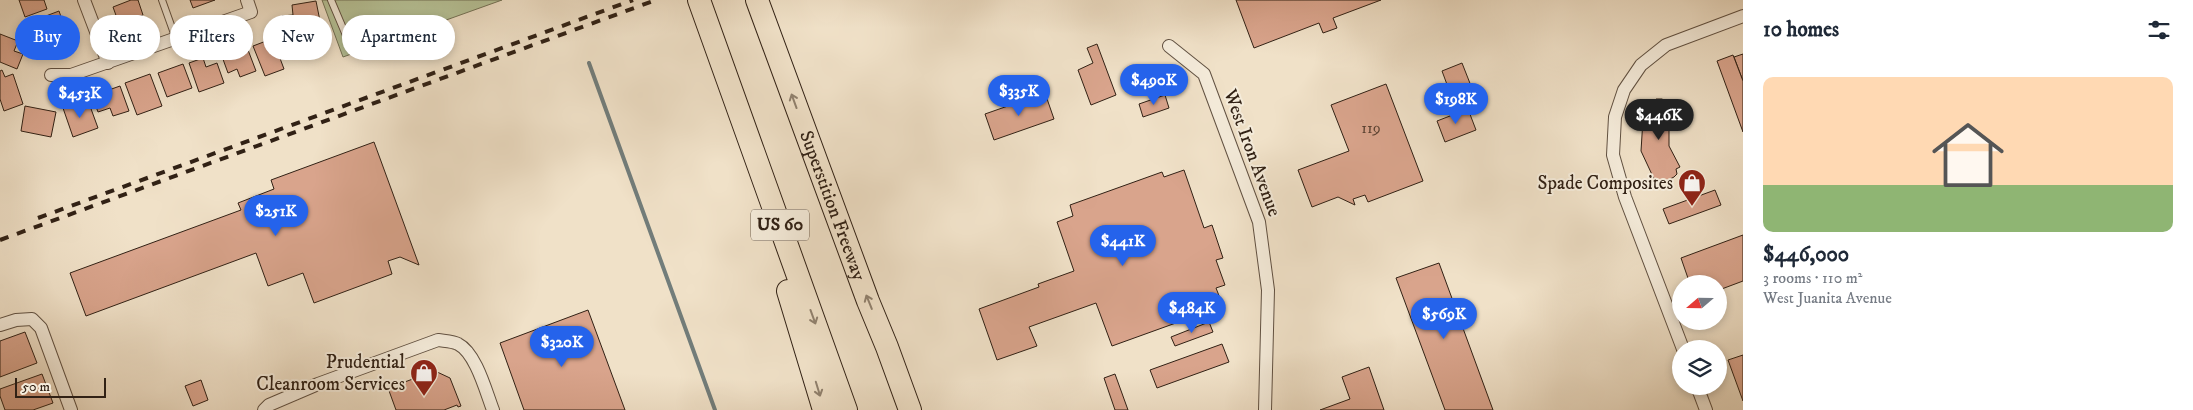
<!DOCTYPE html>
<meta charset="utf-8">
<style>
:root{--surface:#fff;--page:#f2f2f3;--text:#1f2937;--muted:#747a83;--accent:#2563eb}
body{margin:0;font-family:"IM FELL DW Pica",serif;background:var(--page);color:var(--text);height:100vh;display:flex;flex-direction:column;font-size:19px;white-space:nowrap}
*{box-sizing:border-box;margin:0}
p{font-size:16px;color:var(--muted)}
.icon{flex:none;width:28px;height:28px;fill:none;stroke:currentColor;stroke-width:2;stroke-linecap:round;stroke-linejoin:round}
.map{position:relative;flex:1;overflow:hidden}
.details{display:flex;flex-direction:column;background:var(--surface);width:450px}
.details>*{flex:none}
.top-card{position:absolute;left:15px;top:15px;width:475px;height:45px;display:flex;gap:10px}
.needle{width:32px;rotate:250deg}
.tools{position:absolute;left:1672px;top:275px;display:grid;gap:10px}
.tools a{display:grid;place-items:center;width:55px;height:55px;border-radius:50%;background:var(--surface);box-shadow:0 2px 8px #0003;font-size:25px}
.scale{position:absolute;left:15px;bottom:12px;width:91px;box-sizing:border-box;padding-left:5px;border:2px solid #312115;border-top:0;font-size:14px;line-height:18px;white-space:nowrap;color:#312115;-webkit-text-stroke:4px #f5ecdb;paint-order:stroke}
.price{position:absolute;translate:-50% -42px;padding:0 11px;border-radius:18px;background:var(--accent);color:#fff;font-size:16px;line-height:32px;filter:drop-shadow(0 1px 2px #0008)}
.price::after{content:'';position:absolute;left:50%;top:30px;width:15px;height:11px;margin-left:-8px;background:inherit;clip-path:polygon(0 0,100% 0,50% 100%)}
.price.active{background:#222;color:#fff}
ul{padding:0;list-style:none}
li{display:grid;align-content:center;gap:10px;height:265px;padding:0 20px}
li span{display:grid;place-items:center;height:155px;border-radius:10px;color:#555}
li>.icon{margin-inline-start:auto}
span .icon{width:90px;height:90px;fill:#fffc;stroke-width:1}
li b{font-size:21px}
h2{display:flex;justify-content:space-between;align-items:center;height:60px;padding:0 20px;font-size:21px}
.chip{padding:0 18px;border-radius:22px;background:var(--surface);box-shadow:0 2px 8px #0003;font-size:18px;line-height:45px}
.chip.active{background:var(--accent);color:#fff}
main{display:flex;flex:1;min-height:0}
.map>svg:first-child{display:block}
.green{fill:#b7c398;stroke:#747256}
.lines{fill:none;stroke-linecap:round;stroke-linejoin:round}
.stream{stroke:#727d7b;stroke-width:4}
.building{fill:#d9a48c;stroke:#312115}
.lane-casing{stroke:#615142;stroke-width:8}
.street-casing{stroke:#615142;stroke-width:14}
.highway-casing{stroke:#312115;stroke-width:24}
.lane{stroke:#f5ecdb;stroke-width:6}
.street{stroke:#f5ecdb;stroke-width:12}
.highway{stroke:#f0e1c8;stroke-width:22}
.rail{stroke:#312115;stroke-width:4;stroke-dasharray:9 9;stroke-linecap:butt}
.oneway{stroke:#90816e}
.labels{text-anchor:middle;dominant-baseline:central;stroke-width:4;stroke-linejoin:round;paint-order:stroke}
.number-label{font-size:16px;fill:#5b4233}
.shield{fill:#f5ecdb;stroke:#6c5e50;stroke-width:1}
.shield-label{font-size:18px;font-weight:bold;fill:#312115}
.street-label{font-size:19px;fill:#312115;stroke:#f5ecdb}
.poi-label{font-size:19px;fill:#312115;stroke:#f5ecdb;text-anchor:end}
</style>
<main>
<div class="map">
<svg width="1743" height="410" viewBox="0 0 1743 410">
<rect width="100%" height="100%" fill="#f0e1c8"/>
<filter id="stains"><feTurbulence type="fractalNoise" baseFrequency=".004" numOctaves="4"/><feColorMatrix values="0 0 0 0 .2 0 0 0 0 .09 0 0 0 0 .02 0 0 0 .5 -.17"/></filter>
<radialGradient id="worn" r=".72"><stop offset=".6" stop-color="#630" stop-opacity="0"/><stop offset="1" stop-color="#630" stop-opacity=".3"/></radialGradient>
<path class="green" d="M322 0H502L343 57Z"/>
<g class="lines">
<path class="stream" d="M589 63 715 410"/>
</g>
<g class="building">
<path d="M19 0H44L47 9 25 17Z"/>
<path d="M131 0H138L143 15 135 18 139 29 123 35 113 7Z"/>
<path d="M190 0H215L193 8Z"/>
<path d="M1236 0H1381L1333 18 1337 28 1323 33 1319 23 1254 48Z"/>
<path d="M316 1 321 26 284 32 282 16 293 15 292 5Z"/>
<path d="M59 11 71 45 58 50 55 41 47 44 38 19Z"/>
<path d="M0 34 18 41 14 51 23 54 17 69 0 62Z"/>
<path d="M282 35 287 50 278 53 284 69 265 76 253 46Z"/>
<path d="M245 42 256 71 240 77 237 69 228 73 220 51Z"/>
<path d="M1097 44 1116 95 1091 105 1078 70 1093 63 1087 48Z"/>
<path d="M1743 54V81L1734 57Z"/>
<path d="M1733 55 1743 81V132L1717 61Z"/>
<path d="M203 58 206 67 217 63 224 83 199 92 189 63Z"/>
<path d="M1462 63 1473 91 1452 98 1442 71Z"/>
<path d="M183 64 192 88 167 97 158 73Z"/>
<path d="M2 70 5 77 13 74 23 104 4 111 0 99V71Z"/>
<path d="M150 74 162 106 137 115 125 83Z"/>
<path d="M1386 84 1423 181 1368 202 1365 195 1353 199 1355 205 1338 197 1312 207 1298 170 1349 151 1331 105Z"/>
<path d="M120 86 129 111 113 116 110 108 98 112 92 96Z"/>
<path d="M1045 93 1054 119 994 140 985 114Z"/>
<path d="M1165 95 1169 108 1143 117 1139 104Z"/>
<path d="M1656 99H1662L1680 110 1669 127V146L1680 167 1676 169 1677 174 1674 177 1662 183 1655 181 1641 151 1643 119Z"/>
<path d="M78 102 81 109 90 106 98 128 73 137 63 108Z"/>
<path d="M25 106 56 112 51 137 21 131Z"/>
<path d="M1468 109 1476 130 1445 142 1437 121Z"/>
<path d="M374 142 419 265 400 257 388 261 392 274 314 303 303 273 268 286 256 253 86 316 70 273 241 210 238 203 274 189 271 180Z"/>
<path d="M1184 170 1204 228 1212 225 1223 258 1216 260 1225 285 1216 288 1223 306 1112 346 1096 303 1029 327 1037 346 997 360 979 309 1039 287 1038 284 1074 271 1057 222 1073 216 1070 205 1162 172 1164 177Z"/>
<path d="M1715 190 1721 205 1669 224 1663 209Z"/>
<path d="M1743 235V281L1719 290V284H1690L1681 258Z"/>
<path d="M1439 263 1493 410H1445L1396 278Z"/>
<path d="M588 310 625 410H524L500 343Z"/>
<path d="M1209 322 1213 332 1175 346 1171 337Z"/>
<path d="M25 332 37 363 0 377V341Z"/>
<path d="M1222 344 1229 362 1157 388 1150 370Z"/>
<path d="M1743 355V401L1728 360Z"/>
<path d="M1369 367 1384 410H1320L1350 399 1342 377Z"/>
<path d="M435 371 450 378 461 406 458 407 457 405 444 410H396L388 388Z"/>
<path d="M42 374 53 403 33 410H5L0 396V389Z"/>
<path d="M1115 374 1128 410H1115L1104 378Z"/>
<path d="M201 380 208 400 193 406 185 386Z"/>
</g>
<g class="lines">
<defs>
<g id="lane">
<path d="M162 0 176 39"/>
<path d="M331 0 348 40"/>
</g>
<g id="street">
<path d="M84 0 108 63"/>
<path d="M1169 46 1204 74 1259 222 1268 290 1265 410"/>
<path d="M51 75H71L251 12 247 0"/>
<path d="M0 325 16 320 32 319 41 328 71 410"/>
<path d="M1683 349 1625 197 1613 155 1615 117 1624 90 1641 65 1666 45 1743 16"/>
<path d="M1697 386 1706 410"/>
<path d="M264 410 269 405 318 384 438 340C444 341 453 341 458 344 476 353 486 392 493 410"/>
</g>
<g id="highway">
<path d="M699 0 846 410"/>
<path id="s1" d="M757 0 868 301 887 347 910 410"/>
<path d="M788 291 824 410"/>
</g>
</defs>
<use href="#lane" class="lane-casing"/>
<use href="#street" class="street-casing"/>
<use href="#highway" class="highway-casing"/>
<use href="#lane" class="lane"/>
<use href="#street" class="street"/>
<use href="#highway" class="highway"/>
<g class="rail">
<path d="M38 218 633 0"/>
<path d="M0 240 656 0"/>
</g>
</g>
<defs><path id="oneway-shaft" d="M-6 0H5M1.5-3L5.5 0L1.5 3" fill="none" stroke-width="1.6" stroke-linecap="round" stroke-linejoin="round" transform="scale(1.25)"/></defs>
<g class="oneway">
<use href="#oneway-shaft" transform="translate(794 101) rotate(-110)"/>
<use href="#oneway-shaft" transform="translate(869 302) rotate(-112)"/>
<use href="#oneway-shaft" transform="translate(813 317) rotate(70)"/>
<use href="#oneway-shaft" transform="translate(818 389) rotate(73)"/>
</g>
<defs>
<symbol id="shop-pin" viewBox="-11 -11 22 30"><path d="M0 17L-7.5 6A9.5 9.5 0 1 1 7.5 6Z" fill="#8f2418" stroke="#f5ecdb"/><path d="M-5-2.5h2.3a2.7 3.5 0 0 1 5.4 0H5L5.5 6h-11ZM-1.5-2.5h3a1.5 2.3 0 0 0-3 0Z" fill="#fff"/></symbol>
</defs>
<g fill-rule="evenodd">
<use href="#shop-pin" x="1676" y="167" width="32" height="43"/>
<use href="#shop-pin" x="408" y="357" width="32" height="43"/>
</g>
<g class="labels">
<g class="number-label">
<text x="1371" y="128">119</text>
</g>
<rect class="shield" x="751" y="209.5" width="58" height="31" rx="4"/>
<g class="shield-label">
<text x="780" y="225">US 60</text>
</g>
<g class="street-label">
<text transform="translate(1252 153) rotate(70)">West Iron Avenue</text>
<text stroke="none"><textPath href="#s1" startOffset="219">Superstition Freeway</textPath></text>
</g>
<g class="poi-label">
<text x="1673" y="183">Spade Composites</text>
<text x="405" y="362">Prudential<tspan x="405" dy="22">Cleanroom Services</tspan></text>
</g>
</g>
<rect width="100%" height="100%" filter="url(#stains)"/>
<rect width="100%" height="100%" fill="url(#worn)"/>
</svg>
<div class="tools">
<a><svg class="needle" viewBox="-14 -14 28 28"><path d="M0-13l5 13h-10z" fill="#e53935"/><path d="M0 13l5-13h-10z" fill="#747a83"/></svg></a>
<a><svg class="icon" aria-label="layers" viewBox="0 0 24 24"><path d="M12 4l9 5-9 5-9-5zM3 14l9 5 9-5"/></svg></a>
</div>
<div class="scale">50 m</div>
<b class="price" style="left:1154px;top:106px">$490K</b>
<b class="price" style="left:1019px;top:117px">$335K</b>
<b class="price" style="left:80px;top:119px">$453K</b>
<b class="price" style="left:1456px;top:125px">$198K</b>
<b class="price active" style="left:1659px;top:141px">$446K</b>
<b class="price" style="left:276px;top:237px">$251K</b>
<b class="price" style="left:1123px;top:267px">$441K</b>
<b class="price" style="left:1192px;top:334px">$484K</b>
<b class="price" style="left:1444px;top:340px">$569K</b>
<b class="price" style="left:562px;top:368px">$320K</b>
<div class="top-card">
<a class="chip active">Buy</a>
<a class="chip">Rent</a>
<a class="chip">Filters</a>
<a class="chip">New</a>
<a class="chip">Apartment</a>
</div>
</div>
<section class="details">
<h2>10 homes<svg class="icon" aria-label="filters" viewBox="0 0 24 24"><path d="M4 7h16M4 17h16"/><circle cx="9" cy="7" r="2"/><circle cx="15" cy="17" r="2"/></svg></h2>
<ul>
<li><span style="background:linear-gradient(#ffd9b3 70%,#8fb573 0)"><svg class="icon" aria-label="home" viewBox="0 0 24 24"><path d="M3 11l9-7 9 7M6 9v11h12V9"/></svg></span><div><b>$446,000</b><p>3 rooms · 110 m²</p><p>West Juanita Avenue</p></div></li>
</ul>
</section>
</main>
